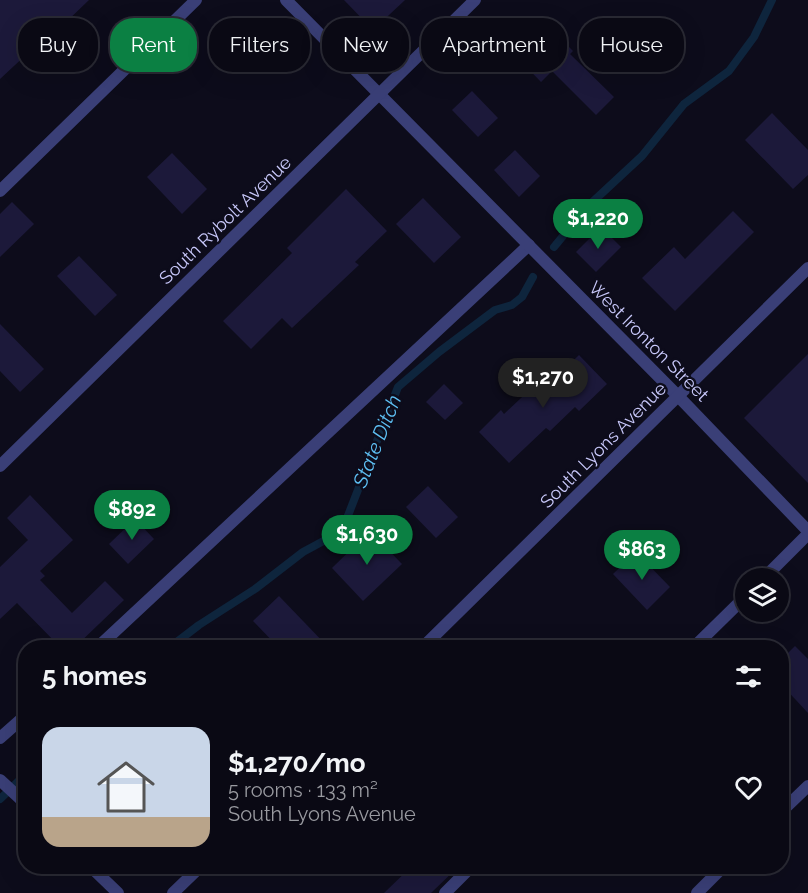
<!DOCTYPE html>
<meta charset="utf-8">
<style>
:root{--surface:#0a0914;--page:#181722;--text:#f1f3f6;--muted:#999aa0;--line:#2a2a34;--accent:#0b8043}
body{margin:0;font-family:Raleway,sans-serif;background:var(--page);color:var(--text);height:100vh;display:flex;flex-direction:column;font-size:22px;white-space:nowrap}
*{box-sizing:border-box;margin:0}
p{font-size:20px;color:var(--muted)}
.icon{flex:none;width:33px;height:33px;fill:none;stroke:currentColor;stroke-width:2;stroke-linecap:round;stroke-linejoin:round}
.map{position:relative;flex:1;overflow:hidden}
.sheet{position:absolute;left:18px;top:640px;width:771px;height:234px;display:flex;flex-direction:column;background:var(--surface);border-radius:24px;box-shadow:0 6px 24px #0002,0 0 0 2px var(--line)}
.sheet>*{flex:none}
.banner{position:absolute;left:18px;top:18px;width:772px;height:54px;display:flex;gap:12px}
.fabs{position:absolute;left:735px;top:568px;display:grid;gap:12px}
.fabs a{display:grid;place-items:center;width:54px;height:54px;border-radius:50%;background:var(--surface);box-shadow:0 6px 24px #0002,0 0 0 2px var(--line);font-size:30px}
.price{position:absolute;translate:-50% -51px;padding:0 14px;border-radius:21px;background:var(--accent);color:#fff;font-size:20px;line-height:39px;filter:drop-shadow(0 2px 3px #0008)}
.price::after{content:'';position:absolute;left:50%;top:36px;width:18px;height:14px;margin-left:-9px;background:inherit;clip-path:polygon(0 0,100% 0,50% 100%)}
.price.selected{background:#222;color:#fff}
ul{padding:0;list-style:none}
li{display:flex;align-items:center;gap:18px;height:150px;padding:0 24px}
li+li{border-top:2px solid var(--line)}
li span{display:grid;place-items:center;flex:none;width:168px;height:120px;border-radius:18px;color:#555}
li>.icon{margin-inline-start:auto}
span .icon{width:72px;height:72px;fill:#fffc;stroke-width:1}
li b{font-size:26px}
h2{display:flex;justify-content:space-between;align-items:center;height:72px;padding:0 24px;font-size:26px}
.pill{padding:0 21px;border-radius:24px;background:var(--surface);box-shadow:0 6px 24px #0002,0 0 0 2px var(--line);font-size:21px;line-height:54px}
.pill.selected{background:var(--accent);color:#fff}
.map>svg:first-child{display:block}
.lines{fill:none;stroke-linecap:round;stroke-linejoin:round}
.stream{stroke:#0e253d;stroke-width:8}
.building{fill:#1c193a}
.lane{stroke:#3a3f77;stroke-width:12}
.street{stroke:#3a3f77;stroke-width:12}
.labels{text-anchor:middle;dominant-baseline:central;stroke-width:5;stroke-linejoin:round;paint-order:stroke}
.street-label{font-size:18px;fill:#c9c9fb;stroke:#0d0c1b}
.water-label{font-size:20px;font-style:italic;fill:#5ec0f4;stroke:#0d0c1b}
</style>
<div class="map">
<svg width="808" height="893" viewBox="0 0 808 893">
<rect width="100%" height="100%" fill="#0d0c1b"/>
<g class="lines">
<g class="stream">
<path d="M554 247 586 208 642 156 684 104 729 71 754 37 772 0"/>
<path d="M169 648 199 625 255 589 303 552 342 531 398 387 439 352 495 310 512 305 522 297 533 277"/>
<path d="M0 799 26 774"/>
</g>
</g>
<g class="building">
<path d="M0 0H89L64 24 62 22 30 53 29 52 0 79Z"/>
<path d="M344 0H405L373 30Z"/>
<path d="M540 18 573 51 570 54 614 97 596 115 552 71 541 82 508 48Z"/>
<path d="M472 91 498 118 478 137 452 110Z"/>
<path d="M772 113 808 150V175L793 189 745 140Z"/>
<path d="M515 150 540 176 519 197 494 170Z"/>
<path d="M172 153 207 189 182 214 147 177Z"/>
<path d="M346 189 387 231 355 262 359 265 292 328 282 318 251 349 223 321 292 253 287 248Z"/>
<path d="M423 198 461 237 434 263 396 224Z"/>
<path d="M12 202 34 224 0 257V214Z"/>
<path d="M733 211 754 232 675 311 642 278 674 247 685 259Z"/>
<path d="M601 227 621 247 596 272 576 252Z"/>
<path d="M79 256 117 295 95 316 57 276Z"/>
<path d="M0 324 44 369 20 392 0 371Z"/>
<path d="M808 354V483L744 418Z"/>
<path d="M579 355 607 384 579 411 575 407 550 431 546 428 509 463 479 432 501 410 504 414 538 382 545 388Z"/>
<path d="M444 384 463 403 445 420 426 402Z"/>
<path d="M428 486 458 517 436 538 406 507Z"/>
<path d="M30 495 73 540 40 571 45 576 40 580 72 613 105 581 124 600 74 648H61L17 603 0 619V567L28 540 7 518Z"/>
<path d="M135 519 154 539 128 564 109 544Z"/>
<path d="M370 531 402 564 363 601 332 568Z"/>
<path d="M636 552 670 587 647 610 613 574Z"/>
<path d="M279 596 329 648H279L253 621Z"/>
<path d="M795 646 808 659V713L782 685V659Z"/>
<path d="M411 867H458L431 893H384Z"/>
</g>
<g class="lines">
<g class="lane">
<path d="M0 191 196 0"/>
<path d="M763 579 808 534"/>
<path d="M97 648 529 245"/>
<path d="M693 648 746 596"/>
<path d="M0 738 26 715"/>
<path d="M445 893 471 867"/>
</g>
<g class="street">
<path d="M286 0 678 396 808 531"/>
<path d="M0 466 475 0"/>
<path d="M422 648 808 268"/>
<path d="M0 780 26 804"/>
<path d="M782 811 808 786"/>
<path d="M91 867 118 893"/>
<path d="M173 893 200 867"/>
<path d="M697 893 723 867"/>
</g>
</g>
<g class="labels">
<g class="street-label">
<text transform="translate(225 220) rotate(-44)">South Rybolt Avenue</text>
<text transform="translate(649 341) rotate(45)">West Ironton Street</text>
<text transform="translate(603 445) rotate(-45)">South Lyons Avenue</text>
</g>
<g class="water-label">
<text transform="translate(377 441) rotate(-68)">State Ditch</text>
</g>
</g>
</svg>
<div class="fabs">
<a><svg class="icon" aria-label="layers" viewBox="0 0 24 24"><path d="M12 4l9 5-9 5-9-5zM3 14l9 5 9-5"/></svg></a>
</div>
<b class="price" style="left:598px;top:250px">$1,220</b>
<b class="price selected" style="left:543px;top:409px">$1,270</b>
<b class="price" style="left:132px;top:541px">$892</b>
<b class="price" style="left:367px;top:566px">$1,630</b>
<b class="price" style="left:642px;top:581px">$863</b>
<div class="banner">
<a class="pill">Buy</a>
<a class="pill selected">Rent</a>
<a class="pill">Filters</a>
<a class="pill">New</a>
<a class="pill">Apartment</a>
<a class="pill">House</a>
</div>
<section class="sheet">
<h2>5 homes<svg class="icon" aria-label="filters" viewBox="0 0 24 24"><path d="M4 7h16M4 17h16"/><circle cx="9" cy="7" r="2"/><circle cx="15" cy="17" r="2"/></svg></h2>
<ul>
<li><span style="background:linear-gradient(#c9d6e8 75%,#b9a48a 0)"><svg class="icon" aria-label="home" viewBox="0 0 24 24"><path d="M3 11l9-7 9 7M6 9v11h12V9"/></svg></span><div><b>$1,270/mo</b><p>5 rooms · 133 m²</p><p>South Lyons Avenue</p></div><svg class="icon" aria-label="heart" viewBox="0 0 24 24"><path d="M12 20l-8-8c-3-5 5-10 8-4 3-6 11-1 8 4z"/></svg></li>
</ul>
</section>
</div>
